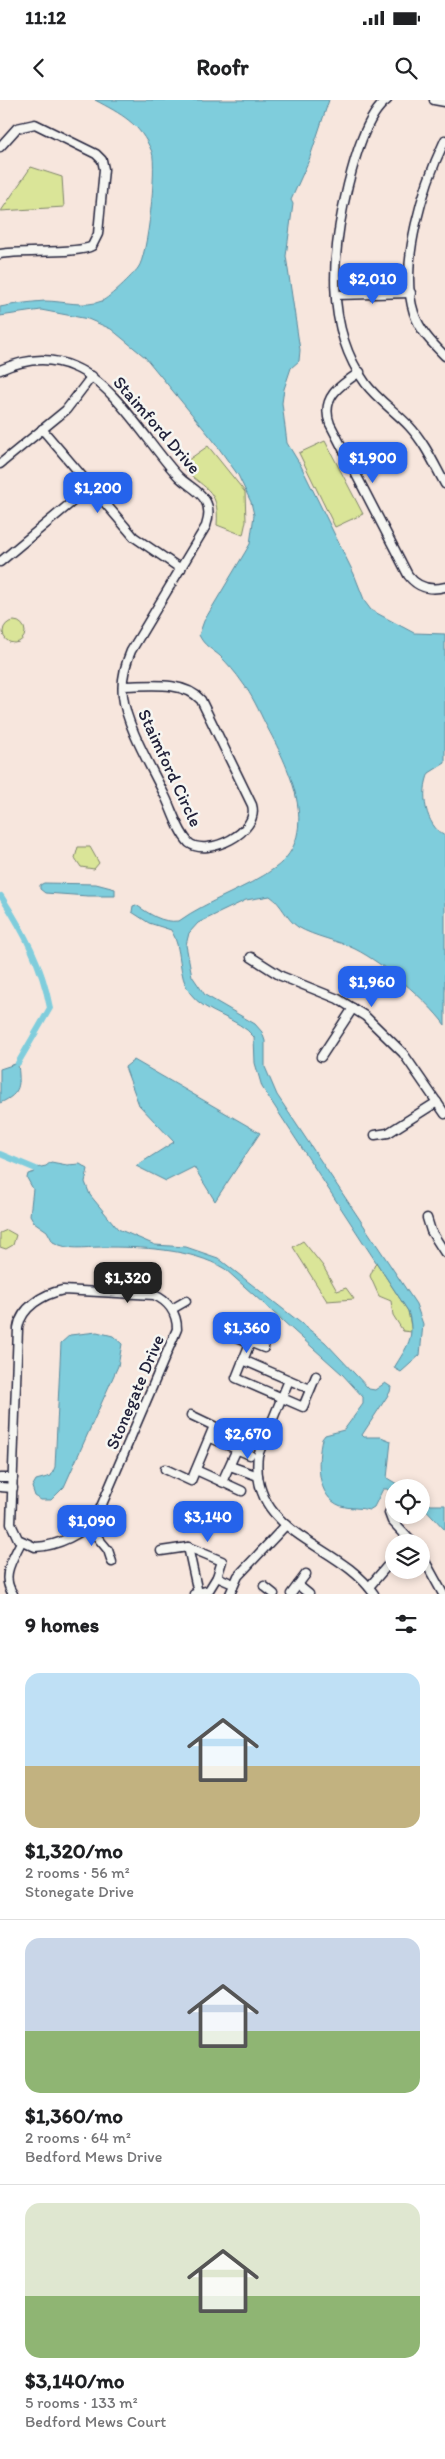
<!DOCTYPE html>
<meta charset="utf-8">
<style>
:root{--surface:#fff;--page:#f6f6f6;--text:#202124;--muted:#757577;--line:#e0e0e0;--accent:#2563eb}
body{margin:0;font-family:Itim,sans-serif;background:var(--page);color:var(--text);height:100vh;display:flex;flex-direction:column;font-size:19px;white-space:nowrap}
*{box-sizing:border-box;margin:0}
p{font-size:16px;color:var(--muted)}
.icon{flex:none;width:28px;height:28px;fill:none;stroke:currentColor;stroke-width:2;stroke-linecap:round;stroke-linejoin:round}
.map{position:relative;height:1494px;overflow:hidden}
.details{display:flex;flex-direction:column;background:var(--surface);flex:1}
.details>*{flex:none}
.fabs{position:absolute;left:385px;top:1379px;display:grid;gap:10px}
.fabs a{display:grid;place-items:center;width:45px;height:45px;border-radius:50%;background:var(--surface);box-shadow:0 2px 8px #0003;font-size:25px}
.price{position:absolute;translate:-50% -42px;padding:0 11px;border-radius:10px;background:var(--accent);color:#fff;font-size:16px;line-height:32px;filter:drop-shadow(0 1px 2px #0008)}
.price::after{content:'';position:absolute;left:50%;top:30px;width:15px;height:11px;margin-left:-8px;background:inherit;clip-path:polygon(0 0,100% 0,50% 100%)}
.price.selected{background:#222;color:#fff}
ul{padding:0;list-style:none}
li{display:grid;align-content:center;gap:10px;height:265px;padding:0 25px}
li+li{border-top:1px solid var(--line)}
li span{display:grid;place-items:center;height:155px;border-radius:15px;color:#555}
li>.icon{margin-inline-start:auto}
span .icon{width:90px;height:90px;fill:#fffc;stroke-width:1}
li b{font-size:21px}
h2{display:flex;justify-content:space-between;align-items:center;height:60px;padding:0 25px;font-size:21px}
.status{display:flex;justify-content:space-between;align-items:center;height:35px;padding:0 25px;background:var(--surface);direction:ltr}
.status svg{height:14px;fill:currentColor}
header{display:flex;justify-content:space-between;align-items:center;height:65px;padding:0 25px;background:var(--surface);font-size:22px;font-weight:800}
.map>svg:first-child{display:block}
.green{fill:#dae598;stroke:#7e846a}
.water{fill:#7fcddc;stroke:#5a899c}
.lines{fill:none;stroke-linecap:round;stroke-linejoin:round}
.canal{stroke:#7fcddc;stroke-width:6}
.minor-casing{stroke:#22223b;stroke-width:11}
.minor{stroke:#f6f6f2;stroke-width:8}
.labels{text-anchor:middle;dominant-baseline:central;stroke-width:5;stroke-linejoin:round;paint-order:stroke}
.street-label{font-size:18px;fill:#22223b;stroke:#f6f6f2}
</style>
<div class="status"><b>11:12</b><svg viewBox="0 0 49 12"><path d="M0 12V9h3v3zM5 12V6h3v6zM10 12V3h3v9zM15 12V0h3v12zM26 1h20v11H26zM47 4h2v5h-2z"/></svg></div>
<header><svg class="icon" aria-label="back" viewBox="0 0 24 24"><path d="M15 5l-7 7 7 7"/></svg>Roofr<svg class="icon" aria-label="search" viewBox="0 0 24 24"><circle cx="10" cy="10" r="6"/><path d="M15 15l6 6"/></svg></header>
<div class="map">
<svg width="445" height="1494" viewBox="0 0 445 1494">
<rect width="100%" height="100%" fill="#f7e6dd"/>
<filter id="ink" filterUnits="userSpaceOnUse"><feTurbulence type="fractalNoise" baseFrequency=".02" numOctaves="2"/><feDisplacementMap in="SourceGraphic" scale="10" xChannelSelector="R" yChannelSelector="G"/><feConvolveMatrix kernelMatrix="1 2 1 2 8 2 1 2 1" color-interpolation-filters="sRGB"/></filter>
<g filter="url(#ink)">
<g class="green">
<path d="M31 67 62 77 64 107 1 111Z"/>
<path d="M325 341 363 414 335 427 299 353Z"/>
<path d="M208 346 245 392 246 421 243 435 217 425C220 386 202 390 181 365Z"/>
<circle cx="14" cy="532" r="11"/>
<path d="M78 747H90L99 763 94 769 81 767 75 758Z"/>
<path d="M7 1130 16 1135 13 1145 6 1149 0 1147V1133Z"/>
<path d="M303 1141 323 1166 337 1191 346 1188 354 1199 327 1201 293 1147Z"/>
<path d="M376 1162 408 1211 412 1232 403 1231 393 1215 391 1201 379 1196 370 1176Z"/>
</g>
<g class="water">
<path d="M95 0H329L309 60 291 100 293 104 286 156 300 250 299 261 291 268 284 289 282 303 287 343 301 366 354 474 365 502 371 510 414 533 445 534V663L429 673C420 693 425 725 445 736V925C426 899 383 863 355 849 337 840 315 837 298 827 286 819 282 804 270 796L246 800 198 823 189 833 186 845 192 876 205 895 255 924 262 932 265 941V967L277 995 416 1204 423 1224 420 1255 401 1272 394 1268C407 1246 416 1238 408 1211L262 987 255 963 254 937C238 917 206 915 190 893 177 875 183 848 171 830L149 823 132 812 133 806 136 805C150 814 161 823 179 821 208 800 246 789 275 768 323 733 287 664 266 625 259 611 252 595 242 582 236 573 228 564 220 556 212 549 204 546 199 535L204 521 250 444 254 415 251 402 238 375 213 340 145 257 111 229 88 219 41 210 0 216V207C15 204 30 202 45 201 63 201 85 208 102 201 109 198 133 175 138 168 148 156 157 67 152 52 140 23 121 14 95 0Z"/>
<path d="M44 783 96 784 115 789V796H88L45 793 40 789V785Z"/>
<path d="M134 960 260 1033 215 1101 194 1067 166 1081 136 1066 174 1042 139 1005 125 967Z"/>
<path d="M18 963C20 985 22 993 0 1003V969Z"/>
<path d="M51 1062 67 1065 80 1064 88 1069 85 1082 90 1095 118 1129 155 1145 186 1147 218 1158 325 1242 369 1289 375 1290 385 1283 391 1287 390 1292 362 1335 364 1337H381L391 1341 387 1378 402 1387 394 1388V1394L387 1389H383L374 1407 369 1410C360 1407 350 1409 341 1406 316 1397 317 1361 322 1339L325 1335 344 1330 363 1304V1297L342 1274 225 1169C191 1148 140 1147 101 1147 84 1147 69 1151 53 1142L47 1131 34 1122 30 1115 33 1089 27 1078 28 1074 35 1072 36 1068 46 1066Z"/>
<path d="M97 1232 113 1236 122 1244 118 1266 64 1387 51 1400H41L35 1396 32 1387 36 1380 51 1376 55 1367 61 1243 70 1235Z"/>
<path d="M421 1399 431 1405H445V1430L421 1404Z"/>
</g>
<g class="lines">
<g class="canal">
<path d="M1 796C24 832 42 865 50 908L18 963"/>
<path d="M0 1054 36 1069"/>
</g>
<defs>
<g id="minor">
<path d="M387 0C366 15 354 61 348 85 332 150 324 227 366 284 377 299 396 312 409 326 425 343 434 364 445 384"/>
<path d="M434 0 445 2"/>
<path d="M445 40C424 84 398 164 414 213 420 231 432 243 445 256"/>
<path d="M0 47 17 28 35 24 96 54 102 60 104 69 98 134 92 146C80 154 21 150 0 154"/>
<path d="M336 195 411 193"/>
<path d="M0 270C24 259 50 256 74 267 115 284 149 345 179 377 187 385 199 390 205 400 210 408 209 417 206 426L131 551C125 565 121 580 123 596 126 626 153 670 166 698 173 713 178 731 189 743 207 757 260 733 252 705L201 600C183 580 147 586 123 586"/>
<path d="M360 272C340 285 320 298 330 324L408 475C417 487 430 491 445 487"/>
<path d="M42 329 134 437 181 469"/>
<path d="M0 364 66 310 92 276"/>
<path d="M0 462 90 387"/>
<path d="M251 857 281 876 338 899 365 916 403 953 445 1014"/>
<path d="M321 957 353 908"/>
<path d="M375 1035 388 1033 437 1002"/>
<path d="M427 1118 431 1131 445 1153"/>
<path d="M63 1190 154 1195C168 1201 177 1213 177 1229L97 1416C83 1434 58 1446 35 1447L18 1439 11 1424 18 1228C21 1207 44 1194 63 1190Z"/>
<path d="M172 1209 186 1201"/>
<path d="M239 1238 264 1248"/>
<path d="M250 1243 236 1278 303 1307 316 1276"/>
<path d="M243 1260 310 1289"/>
<path d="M289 1280 258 1355C249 1436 339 1442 374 1494"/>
<path d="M211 1338 250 1355"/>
<path d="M230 1366 258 1376"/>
<path d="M165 1369 191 1381 214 1326 191 1315"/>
<path d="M196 1370 242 1391"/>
<path d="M0 1378H13"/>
<path d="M222 1382 237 1349"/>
<path d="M0 1387 13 1388"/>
<path d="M389 1413 392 1421 412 1442"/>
<path d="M88 1426 108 1450 112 1462"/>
<path d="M188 1447 198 1493"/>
<path d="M161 1451 188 1447 222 1461 217 1477 233 1484"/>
<path d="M421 1454 443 1494"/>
<path d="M298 1485 309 1494"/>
<path d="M264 1486 274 1494"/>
<path d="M369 1487 394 1458"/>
<path d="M13 1494C0 1476 13 1459 21 1442"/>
<path d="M194 1494 209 1490 217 1477"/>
<path d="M230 1494 238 1476 286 1425"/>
<path d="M291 1494 306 1474"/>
</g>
</defs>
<use href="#minor" class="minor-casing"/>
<use href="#minor" class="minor"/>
</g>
</g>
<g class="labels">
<g class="street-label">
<text transform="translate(157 325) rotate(49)">Staimford Drive</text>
<text transform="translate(170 668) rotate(65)">Staimford Circle</text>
<text transform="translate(135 1292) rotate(-67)">Stonegate Drive</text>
</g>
</g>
</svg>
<div class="fabs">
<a><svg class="icon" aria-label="locate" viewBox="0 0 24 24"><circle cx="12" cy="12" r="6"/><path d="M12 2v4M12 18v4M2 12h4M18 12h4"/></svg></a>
<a><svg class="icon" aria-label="layers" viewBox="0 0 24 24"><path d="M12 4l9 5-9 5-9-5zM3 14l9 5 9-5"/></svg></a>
</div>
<b class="price" style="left:373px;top:205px">$2,010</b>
<b class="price" style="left:373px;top:384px">$1,900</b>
<b class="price" style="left:98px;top:414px">$1,200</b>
<b class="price" style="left:372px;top:908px">$1,960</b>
<b class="price selected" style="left:128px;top:1204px">$1,320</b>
<b class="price" style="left:247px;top:1254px">$1,360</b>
<b class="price" style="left:248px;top:1360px">$2,670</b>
<b class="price" style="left:208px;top:1443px">$3,140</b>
<b class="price" style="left:92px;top:1447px">$1,090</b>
</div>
<section class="details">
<h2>9 homes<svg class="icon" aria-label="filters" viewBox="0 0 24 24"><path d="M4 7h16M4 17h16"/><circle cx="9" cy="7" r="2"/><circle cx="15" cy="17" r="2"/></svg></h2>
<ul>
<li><span style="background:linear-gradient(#bfe0f5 60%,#c2b280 0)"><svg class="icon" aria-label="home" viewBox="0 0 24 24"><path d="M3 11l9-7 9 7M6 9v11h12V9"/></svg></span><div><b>$1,320/mo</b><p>2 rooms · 56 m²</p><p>Stonegate Drive</p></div></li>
<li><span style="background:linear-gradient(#c9d6e8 60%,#8fb573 0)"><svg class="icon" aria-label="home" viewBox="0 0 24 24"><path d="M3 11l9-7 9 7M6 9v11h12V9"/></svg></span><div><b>$1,360/mo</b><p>2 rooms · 64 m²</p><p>Bedford Mews Drive</p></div></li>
<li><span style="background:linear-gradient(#dfe7d0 60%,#8fb573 0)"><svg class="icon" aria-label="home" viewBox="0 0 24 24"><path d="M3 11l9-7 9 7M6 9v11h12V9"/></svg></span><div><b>$3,140/mo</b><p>5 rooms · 133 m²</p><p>Bedford Mews Court</p></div></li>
</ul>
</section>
